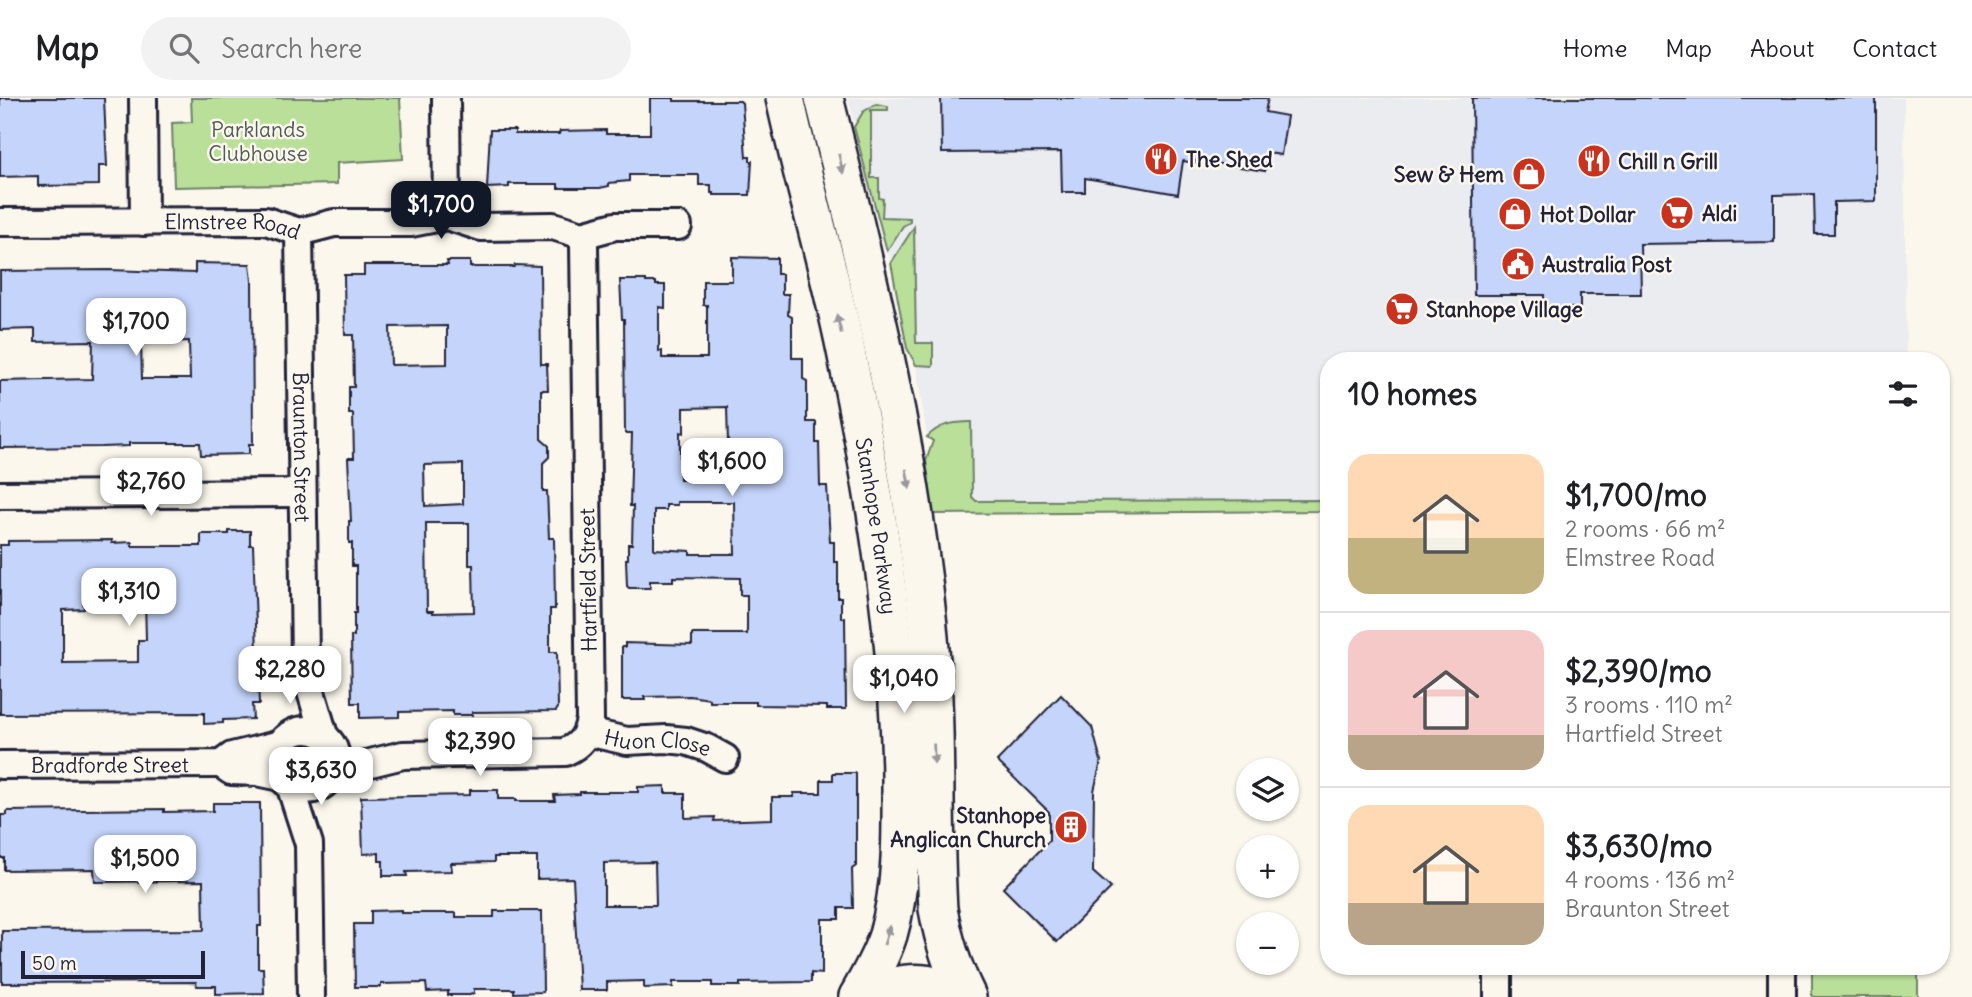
<!DOCTYPE html>
<meta charset="utf-8">
<style>
:root{--surface:#fff;--page:#f2f2f2;--text:#202124;--muted:#757577;--line:#e0e0e0;--accent:#111827}
body{margin:0;font-family:Delius,sans-serif;background:var(--page);color:var(--text);height:100vh;display:flex;flex-direction:column;font-size:26px;white-space:nowrap}
*{box-sizing:border-box;margin:0}
p{font-size:23px;color:var(--muted)}
.icon{flex:none;width:38px;height:38px;fill:none;stroke:currentColor;stroke-width:2;stroke-linecap:round;stroke-linejoin:round}
.map{position:relative;flex:1;overflow:hidden}
.sheet{position:absolute;left:1320px;top:254px;width:630px;height:623px;display:flex;flex-direction:column;background:var(--surface);border-radius:28px;box-shadow:0 2px 5px #0004}
.sheet>*{flex:none}
.controls{position:absolute;left:1236px;top:660px;display:grid;gap:14px}
.controls a{display:grid;place-items:center;width:63px;height:63px;border-radius:50%;background:var(--surface);box-shadow:0 2px 5px #0004;font-size:35px}
.scale{position:absolute;left:21px;bottom:18px;width:184px;box-sizing:border-box;padding-left:7px;border:4px solid #22223b;border-top:0;font-size:19px;line-height:24px;white-space:nowrap;color:#22223b;-webkit-text-stroke:5px #fbf7ec;paint-order:stroke}
.price{position:absolute;translate:-50% -60px;padding:0 16px;border-radius:14px;background:#fff;color:#222;font-size:23px;line-height:46px;filter:drop-shadow(0 2px 4px #0008)}
.price::after{content:'';position:absolute;left:50%;top:42px;width:21px;height:16px;margin-left:-10px;background:inherit;clip-path:polygon(0 0,100% 0,50% 100%)}
.price.active{background:var(--accent);color:#fff}
ul{padding:0;list-style:none}
li{display:flex;align-items:center;gap:21px;height:175px;padding:0 28px}
li+li{border-top:2px solid var(--line)}
li span{display:grid;place-items:center;flex:none;width:196px;height:140px;border-radius:21px;color:#555}
li>.icon{margin-inline-start:auto}
span .icon{width:84px;height:84px;fill:#fffc;stroke-width:1}
li b{font-size:30px}
h2{display:flex;justify-content:space-between;align-items:center;height:84px;padding:0 28px;font-size:30px}
header{display:flex;align-items:center;gap:42px;box-sizing:border-box;height:98px;padding:0 35px;background:var(--surface);border-bottom:2px solid var(--line)}
header strong{font-size:33px}
nav{display:flex;gap:38px;margin-inline-start:auto;font-size:24px}
.search{width:490px;height:63px;background:var(--page);display:flex;align-items:center;gap:18px;box-sizing:border-box;padding:0 24px;border-radius:38px;color:var(--muted);font-size:26px}
.map>svg:first-child{display:block}
.built{fill:#eaecf0}
.green{fill:#b9df99;stroke:#6e806a;stroke-width:2}
.building{fill:#c4d4fa;stroke:#22223b;stroke-width:2;fill-rule:evenodd}
.lines{fill:none;stroke-linecap:round;stroke-linejoin:round}
.minor-casing{stroke:#22223b;stroke-width:32}
.secondary-casing{stroke:#22223b;stroke-width:42}
.minor{stroke:#fbf7ec;stroke-width:26}
.secondary{stroke:#fbf7ec;stroke-width:37}
.oneway{fill:#99979c}
.labels{text-anchor:middle;dominant-baseline:central;stroke-width:5;stroke-linejoin:round;paint-order:stroke}
.park-label{font-size:21px;fill:#4f5b57;stroke:#fbf7ec}
.poi-label{font-size:21px;font-weight:bold;fill:#22223b;stroke:#fbf7ec;text-anchor:start}
.street-label{font-size:21px;fill:#22223b;stroke:#fbf7ec}
</style>
<header>
<strong>Map</strong>
<div class="search"><svg class="icon" aria-label="search" viewBox="0 0 24 24"><circle cx="10" cy="10" r="6"/><path d="M15 15l6 6"/></svg>Search here</div>
<nav><a>Home</a><a>Map</a><a>About</a><a>Contact</a></nav>
</header>
<div class="map">
<svg width="1972" height="899" viewBox="0 0 1972 899">
<rect width="100%" height="100%" fill="#fbf7ec"/>
<filter id="ink" filterUnits="userSpaceOnUse"><feTurbulence type="fractalNoise" baseFrequency=".0143" numOctaves="2"/><feDisplacementMap in="SourceGraphic" scale="14" xChannelSelector="R" yChannelSelector="G"/><feConvolveMatrix kernelMatrix="1 2 1 2 8 2 1 2 1" color-interpolation-filters="sRGB"/></filter>
<g filter="url(#ink)">
<path class="built" d="M848 0H1904L1906 262H1328V402L976 403 926 363 933 343 927 339 916 267 907 250 891 165Z"/>
<g class="green">
<path d="M191 0H400L403 61 337 65V86L174 89 172 25 192 24Z"/>
<path d="M876 6 888 8V12H871V80H879V100L883 101 882 119 910 120V124L903 128 887 153 854 29 863 14Z"/>
<path d="M914 129 916 245H933V268L916 267 907 250 891 165Z"/>
<path d="M971 324 972 399 976 403 1328 402V413L933 416 926 363 933 343 927 339C941 325 952 325 971 324Z"/>
<path d="M1812 868H1918V899H1814L1812 897Z"/>
</g>
<g class="building">
<path d="M0 0H104L107 68H99V87L38 88V78L0 79Z"/>
<path d="M650 0H674V3H740L742 5 746 59H750V63H752L750 97H714V95H711V87H699V77H629V83L609 85V88L600 90H558V86H509V89L487 90 490 32H515V36H559L560 33 606 32V36H650Z"/>
<path d="M941 0H1268L1265 14 1287 18 1281 57 1268 55 1265 73 1196 62 1195 65 1183 63 1178 96 1085 80V94H1062L1061 54 942 55Z"/>
<path d="M1472 0H1876V103L1834 104V136H1815L1814 96 1774 97V144L1640 146 1641 196H1580V210H1544V197H1474Z"/>
<path d="M732 159 777 160V176H782V196H789L788 217 792 219V260H803V281L807 283V324H816V345H819L820 388H827L830 444H834V464H838V500H841V520H845L846 611H827V608L756 607V604H710V601L690 598 644 599 645 602H622V549H625V545L692 547V536H747V497H740V480L673 479V483H650V490H629L627 488 626 461H628V446H632L633 408H630L632 335H625L624 221H622L620 182H646V184H656V187H665V210L659 209V253H662V260H707V207H703V183H732ZM727 309 729 382H680V334L684 335V310ZM677 404H734L735 456H690V453L654 451V412H666V407H677Z"/>
<path d="M447 163H470V169H514L515 167 540 168 541 266H547L548 292H541V341L549 348V359L543 365V393H547L549 440H554L555 511H550V554H557L558 610 556 613 472 614V617H453V613L399 614V619L360 620V605H352L351 538H354V515H356V468H352V445H349V423H351L348 360H354L353 316H349V289H354L353 237H345L344 177H364V167H448ZM447 228V266L391 267 390 229ZM463 366V406L425 408 424 367ZM426 425H469V467H473L474 514 433 515V513H427Z"/>
<path d="M195 165 250 166 252 183 253 346H249V356L201 357 200 345H129V348L102 349 0 350V283L92 281 93 243 35 244V231L0 232V173L109 172 195 175ZM189 243 190 281H142L141 244Z"/>
<path d="M229 433H250V447H253L259 606H252L253 621 223 622V625L204 626V615L0 616V447H8V443L112 442V445L132 444V448H201V436H229ZM83 501H145L146 542H138V564L63 565V512L84 511Z"/>
<path d="M1061 597 1092 629 1101 663 1094 693 1093 774 1111 790 1057 844 1003 790 1049 743V714L997 663Z"/>
<path d="M833 675H856V768L852 771 853 810H839V821H822V876L811 875V884L740 885V888H712V884H673V889L644 890V883L607 884V892H579L573 780 537 781V759H494V764L451 765 452 773 406 774 407 778H383V763H379V755L363 756 361 699 470 697V692H498V701H516V703H555L554 697 580 696V694H638V689L665 688V695H685V720L715 719 714 723 772 721V699H794V695H821V682H833ZM655 764 656 807H604V765Z"/>
<path d="M213 705H260L261 828H258V870H263L264 895 216 896V888H197L196 884 2 885V833L204 832 203 783 95 784 94 771 4 772V760H1V717H7V713L164 711V714L213 713Z"/>
<path d="M401 812V815H456V819H494V813H542L543 894 514 895V891H474V895L470 897H448V893L427 894 426 885 381 886V889H355L354 826H371V813Z"/>
</g>
<g class="lines">
<defs>
<g id="minor">
<path d="M143 0 144 124"/>
<path d="M446 0 447 118"/>
<path id="s1" d="M0 124 266 123 299 134 334 125H411L447 118 481 129 553 128 582 137 615 128H678"/>
<path id="s2" d="M299 134 305 563 309 574 311 594 324 637"/>
<path d="M0 397 302 395"/>
<circle cx="306" cy="662" r="30"/>
<path id="s3" d="M587 634 627 643 666 641 686 643 707 650 725 660"/>
<path d="M221 666 231 673 257 674 281 679"/>
<path id="s4" d="M0 667 221 666 232 658 281 646"/>
<path d="M330 680 354 669 403 657 565 654C581 647 587 638 590 621L584 146 582 137"/>
<path d="M290 687 309 746 311 899"/>
<path d="M1498 868V899"/>
<path d="M1782 899V868"/>
</g>
<g id="secondary">
<path id="s5" d="M785 0C804 88 831 175 848 263 876 399 899 540 901 679 901 732 903 785 888 837 881 859 869 879 858 899"/>
<path d="M824 0C870 184 916 372 931 562 937 644 933 728 938 811 944 844 952 868 967 899"/>
<path d="M858 899C895 887 923 876 959 899"/>
</g>
</defs>
<use href="#minor" class="minor-casing"/>
<use href="#secondary" class="secondary-casing"/>
<use href="#minor" class="minor"/>
<use href="#secondary" class="secondary"/>
</g>
<defs><path id="oneway-solid" d="M-6-.8H1V-3.2L6.5 0L1 3.2V.8H-6Z" transform="scale(1.75)"/></defs>
<g class="oneway">
<use href="#oneway-solid" transform="translate(841 66) rotate(77)"/>
<use href="#oneway-solid" transform="translate(839 226) rotate(-104)"/>
<use href="#oneway-solid" transform="translate(908 381) rotate(80)"/>
<use href="#oneway-solid" transform="translate(934 656) rotate(88)"/>
<use href="#oneway-solid" transform="translate(887 837) rotate(-73)"/>
</g>
</g>
<defs>
<symbol id="restaurant-disc" viewBox="-11 -11 22 22"><circle r="9.5" fill="#c8321e" stroke="#fbf7ec"/><path d="M-5-6h1v4h1v-4h1v4h1v-4h1v5L-1.5 .5V6h-2V.5L-5-1ZM5-6V6H3V1.5H1.5Q1.5-4 5-6Z" fill="#fff"/></symbol>
<symbol id="shop-disc" viewBox="-11 -11 22 22"><circle r="9.5" fill="#c8321e" stroke="#fbf7ec"/><path d="M-5-2.5h2.3a2.7 3.5 0 0 1 5.4 0H5L5.5 6h-11ZM-1.5-2.5h3a1.5 2.3 0 0 0-3 0Z" fill="#fff"/></symbol>
<symbol id="supermarket-disc" viewBox="-11 -11 22 22"><circle r="9.5" fill="#c8321e" stroke="#fbf7ec"/><path d="M-6-5.5h2.5l.6 2H6L4.5 2H-2.5L-4.4-4H-6ZM-1.5 3.2a1.3 1.3 0 1 0 .1 0ZM3 3.2a1.3 1.3 0 1 0 .1 0Z" fill="#fff"/></symbol>
<symbol id="civic-disc" viewBox="-11 -11 22 22"><circle r="9.5" fill="#c8321e" stroke="#fbf7ec"/><path d="M-.6-6.5H3V-4.5H.6V-3L4-1V1h2V6H-6V1h2V-1L-.6-3ZM-1.2 2.5V6h2.4V2.5Z" fill="#fff"/></symbol>
<symbol id="building-disc" viewBox="-11 -11 22 22"><circle r="9.5" fill="#c8321e" stroke="#fbf7ec"/><path d="M-4-6H4V6H1V3H-1V6H-4ZM-2.5-4.3h1.7v1.8h-1.7ZM.8-4.3h1.7v1.8H.8ZM-2.5-1h1.7V.8h-1.7ZM.8-1h1.7V.8H.8Z" fill="#fff"/></symbol>
</defs>
<g fill-rule="evenodd">
<use href="#restaurant-disc" x="1142" y="42" width="38" height="38"/>
<use href="#restaurant-disc" x="1575" y="44" width="38" height="38"/>
<use href="#shop-disc" x="1510" y="57" width="38" height="38"/>
<use href="#supermarket-disc" x="1658" y="96" width="38" height="38"/>
<use href="#shop-disc" x="1496" y="97" width="38" height="38"/>
<use href="#civic-disc" x="1499" y="147" width="38" height="38"/>
<use href="#supermarket-disc" x="1383" y="192" width="38" height="38"/>
<use href="#building-disc" x="1052" y="710" width="38" height="38"/>
</g>
<g class="labels">
<g class="park-label">
<text x="258" y="31">Parklands<tspan x="258" dy="24">Clubhouse</tspan></text>
</g>
<g class="poi-label">
<text x="1186" y="61">The Shed</text>
<text x="1618" y="63">Chill n Grill</text>
<text x="1504" y="76" text-anchor="end">Sew &amp; Hem</text>
<text x="1702" y="115">Aldi</text>
<text x="1540" y="116">Hot Dollar</text>
<text x="1542" y="166">Australia Post</text>
<text x="1426" y="211">Stanhope Village</text>
<text x="1046" y="717" text-anchor="end">Stanhope<tspan x="1046" dy="24">Anglican Church</tspan></text>
</g>
<g class="street-label">
<text stroke="none"><textPath href="#s1" startOffset="233">Elmstree Road</textPath></text>
<text stroke="none"><textPath href="#s2" startOffset="215">Braunton Street</textPath></text>
<text stroke="none"><textPath href="#s5" startOffset="438">Stanhope Parkway</textPath></text>
<text transform="translate(588 482) rotate(-91)">Hartfield Street</text>
<text stroke="none"><textPath href="#s3" startOffset="72">Huon Close</textPath></text>
<text stroke="none"><textPath href="#s4" startOffset="110">Bradforde Street</textPath></text>
</g>
</g>
</svg>
<div class="controls">
<a><svg class="icon" aria-label="layers" viewBox="0 0 24 24"><path d="M12 4l9 5-9 5-9-5zM3 14l9 5 9-5"/></svg></a>
<a>+</a>
<a>−</a>
</div>
<div class="scale">50 m</div>
<b class="price active" style="left:441px;top:143px">$1,700</b>
<b class="price" style="left:136px;top:260px">$1,700</b>
<b class="price" style="left:732px;top:400px">$1,600</b>
<b class="price" style="left:151px;top:420px">$2,760</b>
<b class="price" style="left:129px;top:530px">$1,310</b>
<b class="price" style="left:290px;top:608px">$2,280</b>
<b class="price" style="left:904px;top:617px">$1,040</b>
<b class="price" style="left:480px;top:680px">$2,390</b>
<b class="price" style="left:321px;top:709px">$3,630</b>
<b class="price" style="left:145px;top:797px">$1,500</b>
<section class="sheet">
<h2>10 homes<svg class="icon" aria-label="filters" viewBox="0 0 24 24"><path d="M4 7h16M4 17h16"/><circle cx="9" cy="7" r="2"/><circle cx="15" cy="17" r="2"/></svg></h2>
<ul>
<li><span style="background:linear-gradient(#ffd9b3 60%,#c2b280 0)"><svg class="icon" aria-label="home" viewBox="0 0 24 24"><path d="M3 11l9-7 9 7M6 9v11h12V9"/></svg></span><div><b>$1,700/mo</b><p>2 rooms · 66 m²</p><p>Elmstree Road</p></div></li>
<li><span style="background:linear-gradient(#f6c9c9 75%,#b9a48a 0)"><svg class="icon" aria-label="home" viewBox="0 0 24 24"><path d="M3 11l9-7 9 7M6 9v11h12V9"/></svg></span><div><b>$2,390/mo</b><p>3 rooms · 110 m²</p><p>Hartfield Street</p></div></li>
<li><span style="background:linear-gradient(#ffd9b3 70%,#b9a48a 0)"><svg class="icon" aria-label="home" viewBox="0 0 24 24"><path d="M3 11l9-7 9 7M6 9v11h12V9"/></svg></span><div><b>$3,630/mo</b><p>4 rooms · 136 m²</p><p>Braunton Street</p></div></li>
</ul>
</section>
</div>
